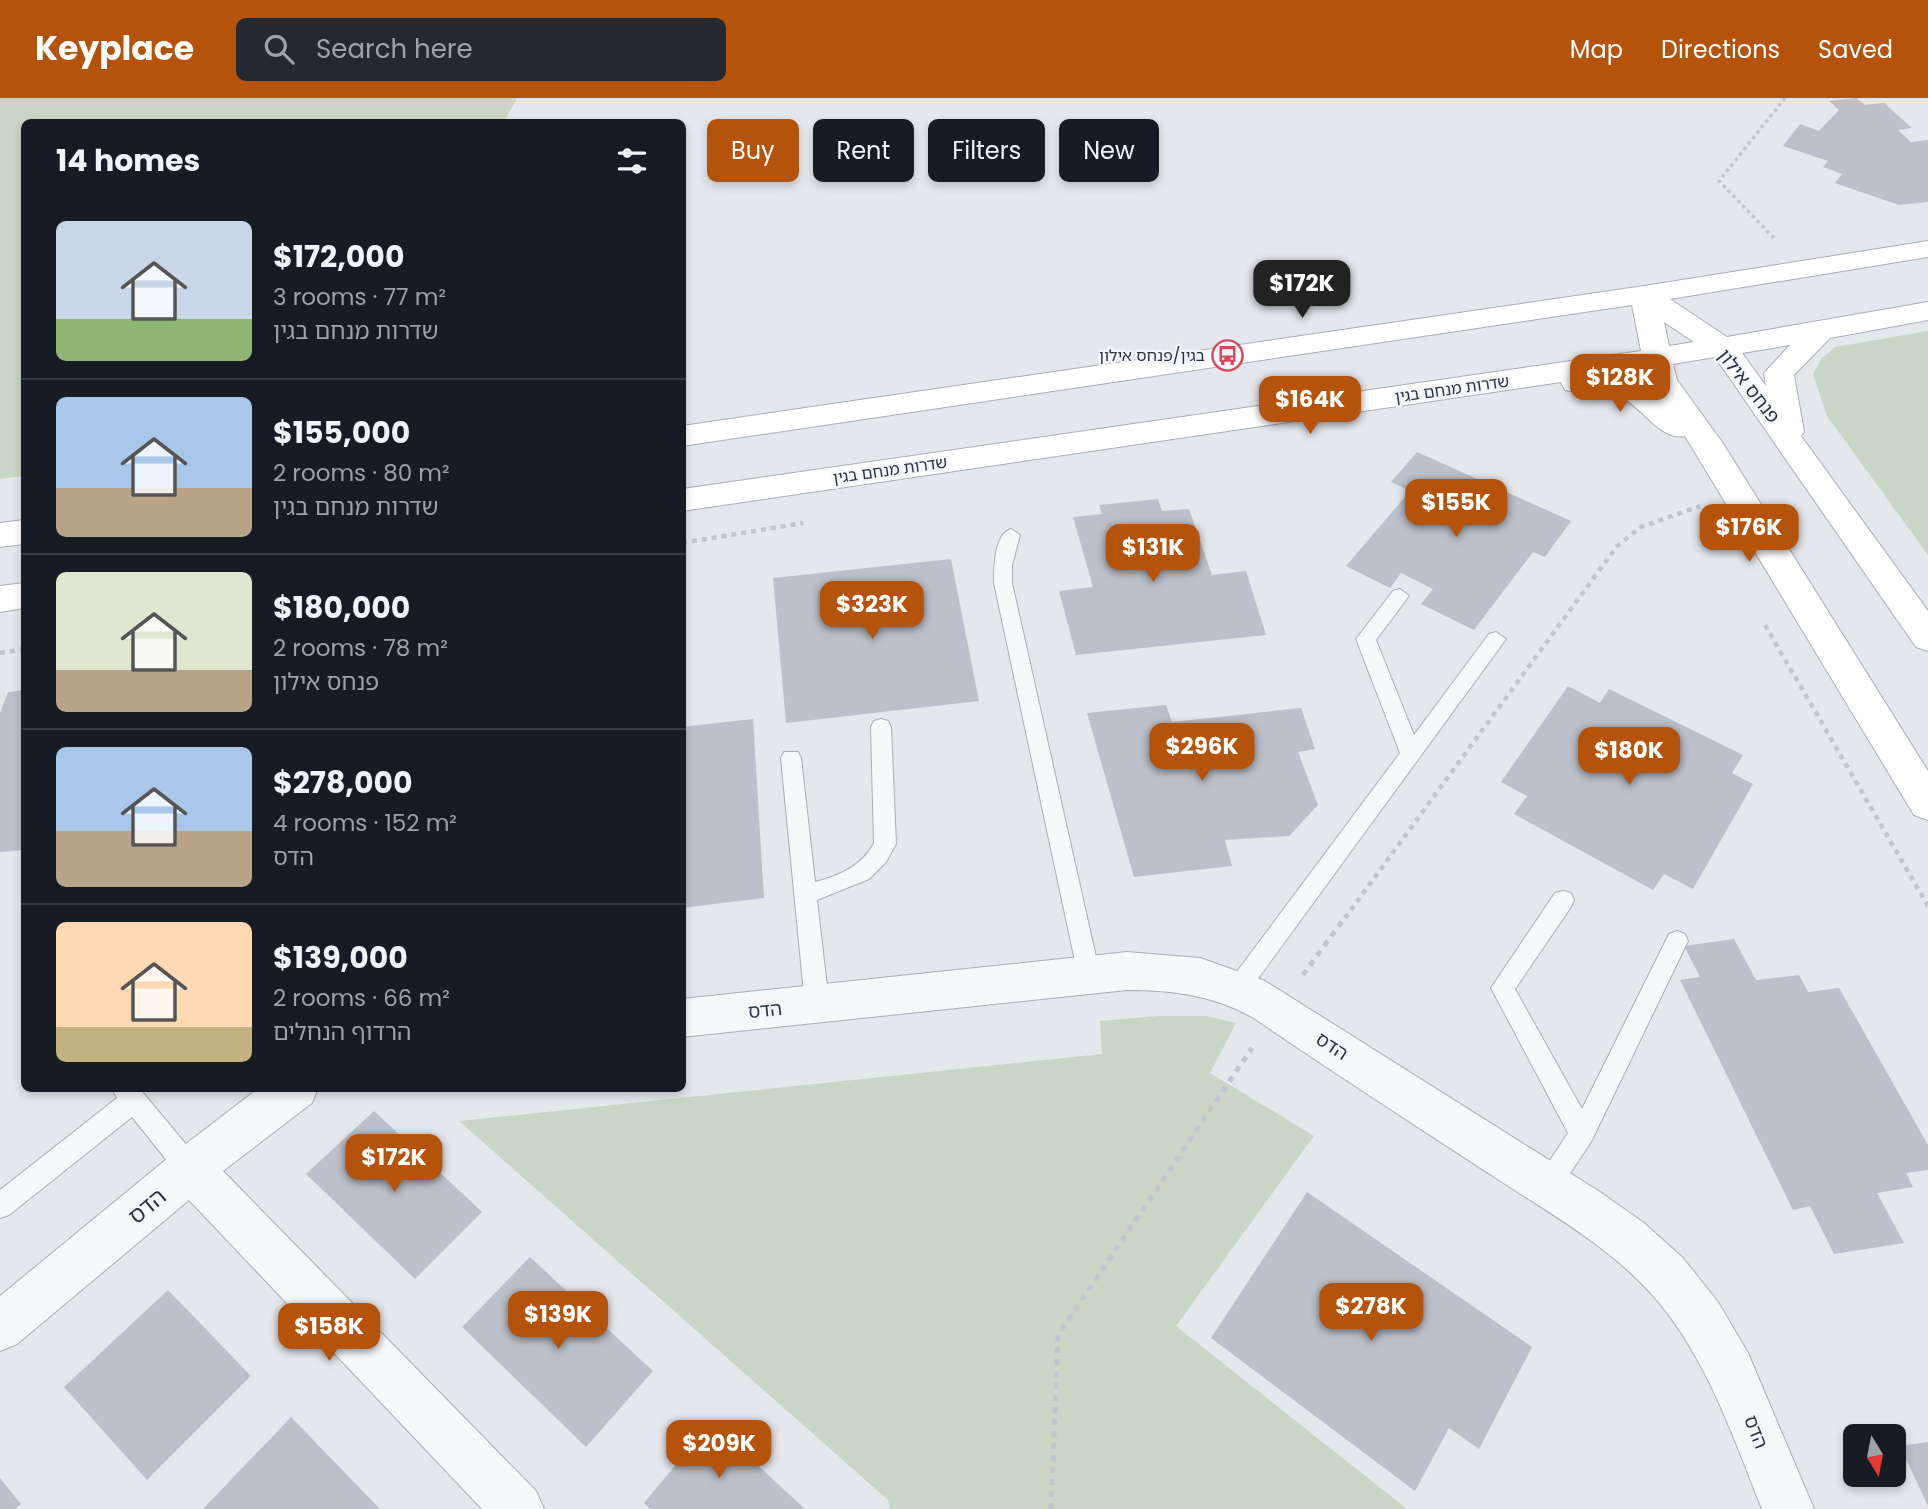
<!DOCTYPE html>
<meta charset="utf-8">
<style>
:root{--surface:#171b24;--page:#242831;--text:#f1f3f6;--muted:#9ea1a6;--line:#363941;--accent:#b45309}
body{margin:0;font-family:Poppins,"Noto Sans Hebrew",sans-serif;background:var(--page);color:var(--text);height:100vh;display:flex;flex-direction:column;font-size:26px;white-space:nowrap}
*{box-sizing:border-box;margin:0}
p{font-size:23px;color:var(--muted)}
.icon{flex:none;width:38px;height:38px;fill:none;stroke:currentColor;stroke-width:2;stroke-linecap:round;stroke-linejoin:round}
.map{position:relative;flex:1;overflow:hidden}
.side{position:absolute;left:21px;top:21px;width:665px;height:973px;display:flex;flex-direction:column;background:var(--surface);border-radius:10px;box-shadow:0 4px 10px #0003}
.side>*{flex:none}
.banner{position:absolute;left:707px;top:21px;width:665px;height:63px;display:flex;gap:14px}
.needle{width:46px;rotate:170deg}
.tools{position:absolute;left:1843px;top:1326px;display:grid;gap:14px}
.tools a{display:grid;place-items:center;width:63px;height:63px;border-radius:10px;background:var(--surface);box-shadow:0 4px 10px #0003;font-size:35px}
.price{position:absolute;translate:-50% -60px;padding:0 16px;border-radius:14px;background:var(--accent);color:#fff;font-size:23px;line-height:46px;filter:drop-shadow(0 2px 4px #0008)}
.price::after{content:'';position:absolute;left:50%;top:42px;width:21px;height:16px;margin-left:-10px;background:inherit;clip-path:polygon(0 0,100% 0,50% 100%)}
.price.current{background:#222;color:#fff}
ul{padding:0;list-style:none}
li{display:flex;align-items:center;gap:21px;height:175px;padding:0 35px}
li+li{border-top:2px solid var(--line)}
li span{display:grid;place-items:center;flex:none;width:196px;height:140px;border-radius:10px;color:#555}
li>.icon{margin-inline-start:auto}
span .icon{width:84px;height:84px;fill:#fffc;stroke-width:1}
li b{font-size:30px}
h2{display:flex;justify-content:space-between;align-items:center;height:84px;padding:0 35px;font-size:30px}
.chip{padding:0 24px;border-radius:10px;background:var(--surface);box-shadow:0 4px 10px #0003;font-size:24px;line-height:63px}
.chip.current{background:var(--accent);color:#fff}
header{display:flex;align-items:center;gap:42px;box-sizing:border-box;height:98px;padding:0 35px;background:var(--accent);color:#fff}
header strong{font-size:33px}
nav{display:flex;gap:38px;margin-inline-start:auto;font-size:24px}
.search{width:490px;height:63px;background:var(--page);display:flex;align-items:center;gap:18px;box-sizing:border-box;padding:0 24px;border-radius:10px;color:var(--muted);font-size:26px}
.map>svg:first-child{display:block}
.green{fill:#c9d6c5}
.building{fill:#bbc0ca}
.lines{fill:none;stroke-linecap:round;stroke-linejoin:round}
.lane-casing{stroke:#a9aeb7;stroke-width:2}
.street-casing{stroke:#a9aeb7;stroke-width:2}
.secondary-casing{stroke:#a9aeb7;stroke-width:2}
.path-far2{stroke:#c2c5cb;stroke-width:3.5;stroke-dasharray:3.5 3.5;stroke-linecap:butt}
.path-far1{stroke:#c2c5cb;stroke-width:4.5;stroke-dasharray:5 5;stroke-linecap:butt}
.path{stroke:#c2c5cb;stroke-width:5;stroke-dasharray:6 6;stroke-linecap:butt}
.lane{fill:#f7f8fa;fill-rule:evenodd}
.street{fill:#f7f8fa;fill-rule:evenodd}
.secondary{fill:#fff;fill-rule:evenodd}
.labels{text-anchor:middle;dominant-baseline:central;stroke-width:5;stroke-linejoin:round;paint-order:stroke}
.far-poi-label{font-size:16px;fill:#2b3445;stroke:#f4f6f9;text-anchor:end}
.far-street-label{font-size:16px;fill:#2b3445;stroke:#f4f6f9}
.street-label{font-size:19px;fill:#2b3445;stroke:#f4f6f9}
.near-street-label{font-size:23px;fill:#2b3445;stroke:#f4f6f9}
</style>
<header>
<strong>Keyplace</strong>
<div class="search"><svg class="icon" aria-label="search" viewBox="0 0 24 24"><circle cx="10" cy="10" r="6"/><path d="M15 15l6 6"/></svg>Search here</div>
<nav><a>Map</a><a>Directions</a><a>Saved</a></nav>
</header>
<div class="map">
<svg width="1928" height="1411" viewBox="0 0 1928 1411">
<rect width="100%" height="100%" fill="#e4e7ec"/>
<g class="green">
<path d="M0 0H517L504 24H24V378L0 381Z"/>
<path d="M1928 233V457L1827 318 1813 276 1821 261 1835 249Z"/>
<path d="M1159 918H1206L1236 925 1210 975 1314 1038 1176 1228 1407 1411H890L888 1402 459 1023 1102 956 1100 923Z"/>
</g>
<g class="building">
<path d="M1856 0 1865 7 1884 5 1912 30 1898 32 1911 44 1928 42V104L1899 107 1835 85 1842 76 1823 69 1828 63 1783 48 1800 26 1819 33 1839 12 1829 3Z"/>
<path d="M1417 354 1571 423 1545 459 1533 454 1474 532 1421 506 1433 491 1401 475 1390 490 1346 468 1410 393 1391 384Z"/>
<path d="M1158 401 1162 413 1189 411 1212 477 1246 473 1266 537 1076 557 1059 493 1093 489 1073 419 1102 416 1099 407Z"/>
<path d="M951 461 979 603 786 625 773 480Z"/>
<path d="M1568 588 1600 605 1609 591 1743 657 1732 675 1753 686 1693 791 1664 776 1653 792 1514 716 1527 698 1501 684Z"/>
<path d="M24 592V752L0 754V615L8 594Z"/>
<path d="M1166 607 1172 624 1301 610 1315 651 1298 654 1318 707 1289 738 1225 742 1232 768 1134 779 1087 615Z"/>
<path d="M753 621 764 800 682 810V629Z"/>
<path d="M1734 841 1756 882 1799 877 1808 894 1839 890 1928 1047V1072L1906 1075 1913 1089 1877 1095 1904 1145 1834 1156 1810 1108 1793 1112 1680 882 1700 879 1684 848Z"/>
<path d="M374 1013 482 1114 415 1181 306 1076Z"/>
<path d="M1307 1094 1532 1249 1479 1351 1449 1330 1415 1393 1211 1240Z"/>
<path d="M530 1159 653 1273 586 1349 462 1229Z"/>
<path d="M168 1192 251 1278 147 1382 64 1289Z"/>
<path d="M291 1319 380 1411H203Z"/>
<path d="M711 1324 805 1411H650L644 1405Z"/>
<path d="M1928 1344V1408L1900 1348Z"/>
<path d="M0 1380 21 1406 15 1411H0Z"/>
</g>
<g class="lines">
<defs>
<g id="lane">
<path d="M1011 431 1020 437 1012 467V485L1100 877 1097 884 1089 887 1081 884 1078 877 994 485C994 470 994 436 1011 431Z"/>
<path d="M1400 491 1409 498 1376 542 1414 637 1489 536 1496 534 1506 541 1246 897 1238 900 1230 897 1227 890 1230 883 1400 655 1356 541 1393 493Z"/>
<path d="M881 621 888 623 891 629 896 746 886 764 869 781 817 802 829 906 825 913 817 916 809 913 805 906 781 660 784 654H798L801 660 815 784C839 778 862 768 874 745L871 629 874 623Z"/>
<path d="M1563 793 1571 795 1574 802 1571 809 1515 891 1582 1011 1669 836 1677 833 1685 836 1688 843 1591 1044 1556 1096 1547 1099 1538 1096 1534 1087 1568 1035 1491 890 1555 795Z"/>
<path d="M112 990H139L199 1062 202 1071 199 1080 190 1083 181 1080 132 1019 9 1117 0 1120V1092L117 1000Z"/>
</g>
<g id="street">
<path d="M1127 854 1200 860 1265 883 1600 1094 1644 1125 1683 1160 1718 1204 1748 1255 1814 1411H1762C1735 1344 1712 1275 1668 1216 1625 1158 1559 1121 1499 1082 1416 1028 1333 974 1252 919 1212 897 1172 892 1127 892L682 939V901Z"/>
<path d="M259 990H318L312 1005 223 1073 536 1393 544 1411H482L189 1102 17 1246 0 1253V1198L174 1055Z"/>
</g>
<g id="secondary">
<path d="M1928 143V159L1670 201 1727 239 1928 204V222L1830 240 1794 277 1804 334 1801 338 1928 513V553L1916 549 1715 259 1673 266 1677 282 1722 344 1928 673V722L1914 717 1685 338C1660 343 1642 308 1620 299 1604 293 1582 296 1565 292L1561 284 682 413V391L1641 253 1632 207 682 348V328L1644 188ZM1664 224 1694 244 1669 248ZM1790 247 1764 275 1766 288 1742 255ZM1644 271 1647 283 1655 295 1639 283 1602 278Z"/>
<path d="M24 422V446L0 449V425Z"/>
<path d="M24 485V510L0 514V488Z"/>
</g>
</defs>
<use href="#lane" class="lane-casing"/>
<use href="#street" class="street-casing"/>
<use href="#secondary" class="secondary-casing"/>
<path class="path-far2" d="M1774 140 1719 83 1785 0"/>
<g class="path-far1">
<path d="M682 445 803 425"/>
<path d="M1765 527 1928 808"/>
<path d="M0 555 24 551"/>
<path d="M1345 820 1617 448 1641 429 1700 408"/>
</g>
<g class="path">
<path d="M1303 877 1346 818"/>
<path d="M1051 1411 1058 1237 1252 950"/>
</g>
<use href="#lane" class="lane"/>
<use href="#street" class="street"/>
<use href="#secondary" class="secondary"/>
</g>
<defs>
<symbol id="bus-ring" viewBox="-11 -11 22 22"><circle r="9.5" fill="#f4f6f9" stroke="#d1495b" stroke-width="1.5"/><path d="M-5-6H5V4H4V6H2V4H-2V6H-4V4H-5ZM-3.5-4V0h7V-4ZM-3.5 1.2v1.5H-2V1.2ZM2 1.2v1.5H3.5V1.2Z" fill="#d1495b"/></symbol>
</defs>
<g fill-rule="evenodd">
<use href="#bus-ring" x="1210" y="240" width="35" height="35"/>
</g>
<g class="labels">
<g class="far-poi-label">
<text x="1205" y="257">בגין/פנחס אילון</text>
</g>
<g class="far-street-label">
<text transform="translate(1452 291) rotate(-8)">שדרות מנחם בגין</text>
<text transform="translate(890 372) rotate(-8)">שדרות מנחם בגין</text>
</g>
<g class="street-label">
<text transform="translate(1749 288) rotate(52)">פנחס אילון</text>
<text transform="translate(765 912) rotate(-6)">הדס</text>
<text transform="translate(1332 948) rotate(33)">הדס</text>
<text transform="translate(1756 1334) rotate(68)">הדס</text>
</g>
<g class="near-street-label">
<text transform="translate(147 1108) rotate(-40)">הדס</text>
</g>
</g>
</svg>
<div class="tools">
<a><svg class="needle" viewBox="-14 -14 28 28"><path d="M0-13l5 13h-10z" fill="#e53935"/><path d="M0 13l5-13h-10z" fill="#9ea1a6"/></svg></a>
</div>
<b class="price current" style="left:1302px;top:222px">$172K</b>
<b class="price" style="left:1620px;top:316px">$128K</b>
<b class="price" style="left:1310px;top:338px">$164K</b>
<b class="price" style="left:1456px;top:441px">$155K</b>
<b class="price" style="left:1749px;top:466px">$176K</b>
<b class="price" style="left:1153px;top:486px">$131K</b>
<b class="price" style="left:872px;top:543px">$323K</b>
<b class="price" style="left:1202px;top:685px">$296K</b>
<b class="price" style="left:1629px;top:689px">$180K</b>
<b class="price" style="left:394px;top:1096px">$172K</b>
<b class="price" style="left:1371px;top:1245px">$278K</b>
<b class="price" style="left:558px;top:1253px">$139K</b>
<b class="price" style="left:329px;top:1265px">$158K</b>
<b class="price" style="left:719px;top:1382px">$209K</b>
<div class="banner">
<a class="chip current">Buy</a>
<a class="chip">Rent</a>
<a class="chip">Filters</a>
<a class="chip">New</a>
</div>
<section class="side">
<h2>14 homes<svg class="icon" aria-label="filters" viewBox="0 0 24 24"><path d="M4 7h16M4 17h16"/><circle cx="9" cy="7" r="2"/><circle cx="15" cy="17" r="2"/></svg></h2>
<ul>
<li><span style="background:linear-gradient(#c9d6e8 70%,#8fb573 0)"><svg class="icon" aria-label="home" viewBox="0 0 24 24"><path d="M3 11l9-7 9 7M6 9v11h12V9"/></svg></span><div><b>$172,000</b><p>3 rooms · 77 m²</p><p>שדרות מנחם בגין</p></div></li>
<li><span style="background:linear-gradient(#a9c7e8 65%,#b9a48a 0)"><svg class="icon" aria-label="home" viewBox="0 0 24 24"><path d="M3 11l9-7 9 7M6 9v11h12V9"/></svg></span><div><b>$155,000</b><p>2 rooms · 80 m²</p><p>שדרות מנחם בגין</p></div></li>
<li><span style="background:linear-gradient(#dfe7d0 70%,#b9a48a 0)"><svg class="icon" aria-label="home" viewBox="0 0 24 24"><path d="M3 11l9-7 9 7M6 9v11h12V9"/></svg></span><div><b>$180,000</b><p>2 rooms · 78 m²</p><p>פנחס אילון</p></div></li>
<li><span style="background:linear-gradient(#a9c7e8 60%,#b9a48a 0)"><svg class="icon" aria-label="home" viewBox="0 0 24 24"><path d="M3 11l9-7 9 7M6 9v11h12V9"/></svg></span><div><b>$278,000</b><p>4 rooms · 152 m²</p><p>הדס</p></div></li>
<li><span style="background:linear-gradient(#ffd9b3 75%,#c2b280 0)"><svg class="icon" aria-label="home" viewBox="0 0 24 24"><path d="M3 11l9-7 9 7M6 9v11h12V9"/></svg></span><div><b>$139,000</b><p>2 rooms · 66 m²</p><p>הרדוף הנחלים</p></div></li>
</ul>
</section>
</div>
